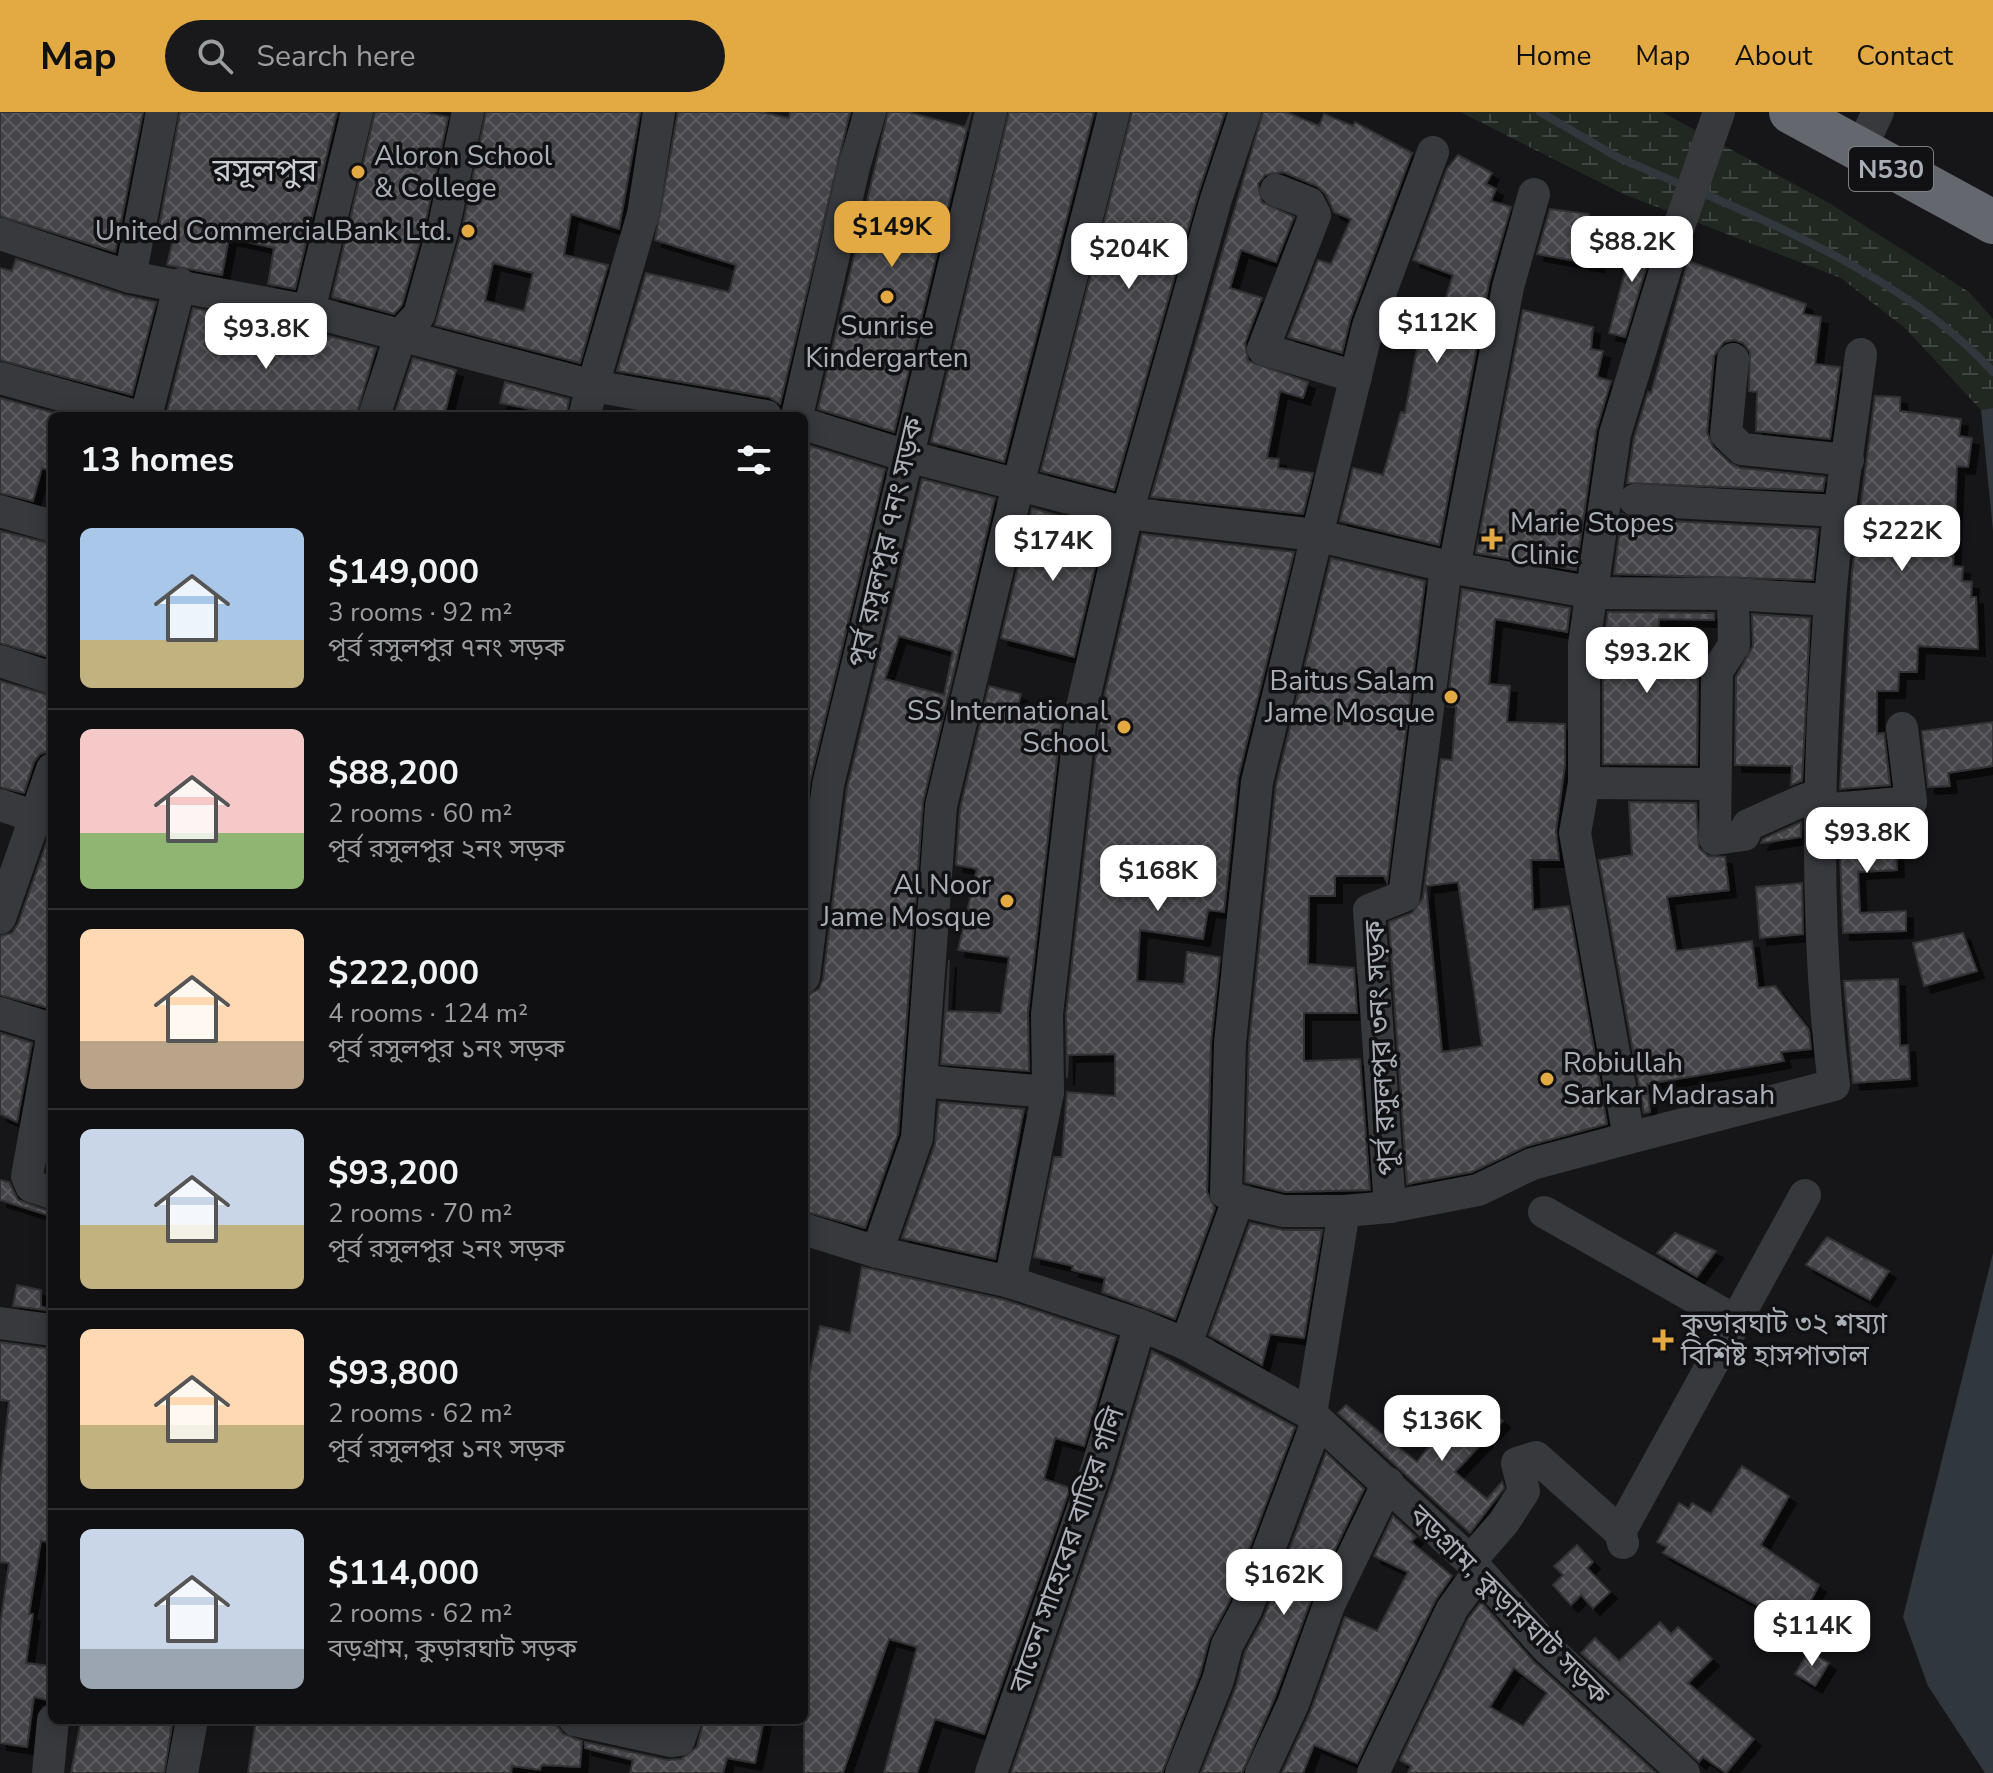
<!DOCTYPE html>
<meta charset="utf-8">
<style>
:root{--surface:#101012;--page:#19191b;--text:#f1f3f6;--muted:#9c9d9f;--line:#303032;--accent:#e3aa44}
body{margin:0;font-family:"Nunito Sans","Noto Sans Bengali",sans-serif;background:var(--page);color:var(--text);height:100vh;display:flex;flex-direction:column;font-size:30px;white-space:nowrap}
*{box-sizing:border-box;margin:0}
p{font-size:26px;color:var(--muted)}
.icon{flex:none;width:44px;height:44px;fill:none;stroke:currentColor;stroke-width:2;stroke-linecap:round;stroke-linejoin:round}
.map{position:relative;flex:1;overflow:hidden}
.drawer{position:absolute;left:48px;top:300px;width:760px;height:1312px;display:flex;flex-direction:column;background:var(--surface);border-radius:12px;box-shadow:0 4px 20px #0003,0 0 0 2px var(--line)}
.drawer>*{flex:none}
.price{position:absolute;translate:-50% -68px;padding:0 18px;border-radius:16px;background:#fff;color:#222;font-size:26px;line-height:52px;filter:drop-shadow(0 2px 4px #0008)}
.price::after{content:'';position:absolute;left:50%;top:48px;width:24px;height:18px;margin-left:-12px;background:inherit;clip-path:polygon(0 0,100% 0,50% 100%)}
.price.current{background:var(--accent);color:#111}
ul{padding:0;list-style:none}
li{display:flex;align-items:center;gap:24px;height:200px;padding:0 32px}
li+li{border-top:2px solid var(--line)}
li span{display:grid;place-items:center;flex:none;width:224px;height:160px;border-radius:12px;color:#555}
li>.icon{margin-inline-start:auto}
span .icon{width:96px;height:96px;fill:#fffc;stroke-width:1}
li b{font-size:34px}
h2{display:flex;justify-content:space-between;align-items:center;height:96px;padding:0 32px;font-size:34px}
header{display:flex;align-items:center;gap:48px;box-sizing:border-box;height:112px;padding:0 40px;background:var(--accent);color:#111}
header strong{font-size:38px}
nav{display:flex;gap:44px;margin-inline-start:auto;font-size:28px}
.search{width:560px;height:72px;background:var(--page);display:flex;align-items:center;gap:20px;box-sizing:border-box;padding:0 28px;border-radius:44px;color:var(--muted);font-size:30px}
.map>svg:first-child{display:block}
.wetland{fill:url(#wetland-marsh)}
.water{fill:#30373d}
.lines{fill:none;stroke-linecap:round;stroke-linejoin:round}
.stream{stroke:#30373d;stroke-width:8}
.building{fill:url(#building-cross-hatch);stroke:#313134;stroke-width:2;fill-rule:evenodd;filter:url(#shadow)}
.minor{stroke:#38393d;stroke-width:32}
.highway{stroke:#64676d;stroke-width:44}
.poi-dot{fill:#e3aa44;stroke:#111113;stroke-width:3}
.labels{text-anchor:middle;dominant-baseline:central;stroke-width:7;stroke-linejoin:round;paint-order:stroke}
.shield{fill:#111113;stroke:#7c7f86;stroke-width:2}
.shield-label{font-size:26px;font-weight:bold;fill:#aaaeb7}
.poi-label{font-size:28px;fill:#aaaeb7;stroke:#111113;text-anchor:start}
.street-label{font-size:28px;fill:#aaaeb7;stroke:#111113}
.quarter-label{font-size:32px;fill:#cacdd3;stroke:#111113}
</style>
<header>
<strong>Map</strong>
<div class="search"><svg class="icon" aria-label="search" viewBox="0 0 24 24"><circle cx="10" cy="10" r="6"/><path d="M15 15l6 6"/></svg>Search here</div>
<nav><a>Home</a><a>Map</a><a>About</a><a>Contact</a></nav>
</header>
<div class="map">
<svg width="1993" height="1661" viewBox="0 0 1993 1661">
<defs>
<pattern id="wetland-marsh" width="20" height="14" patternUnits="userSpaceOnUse" patternTransform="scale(2)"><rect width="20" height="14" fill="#212822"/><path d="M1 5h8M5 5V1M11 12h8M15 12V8" fill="none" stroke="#3f4540"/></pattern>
<pattern id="building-cross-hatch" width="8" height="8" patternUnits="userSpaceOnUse" patternTransform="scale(2)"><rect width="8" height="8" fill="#444448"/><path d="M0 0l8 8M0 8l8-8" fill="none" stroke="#5c5c60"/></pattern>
<filter id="shadow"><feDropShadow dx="7" dy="7" stdDeviation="0" flood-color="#0009"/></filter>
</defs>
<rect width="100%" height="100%" fill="#161618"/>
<path class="wetland" d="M1460 0H1662L1829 91 1969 180 1993 207V296L1981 298 1906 217 1841 166 1621 81Z"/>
<g class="water">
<path d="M1993 296V419L1981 298Z"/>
<path d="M1993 1141V1661H1985L1928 1574 1903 1505Z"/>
</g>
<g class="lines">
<g class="stream">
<path d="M1540 0 1619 46 1685 74"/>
<path d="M1698 79C1798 122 1919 178 1993 260"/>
</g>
</g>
<g class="building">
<path d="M0 0H143L115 140 0 104Z"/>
<path d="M180 0H337L295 177 268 172 274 136 229 126 222 163 167 153 175 119 159 115Z"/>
<path d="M375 0H423L448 5 426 108 402 193 394 202 332 185Z"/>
<path d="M486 0H640L619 117 571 102 564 143 608 153 580 251 435 213 462 118ZM493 151 533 161 524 199 485 189Z"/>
<path d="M678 0H760L789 6 790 0H850L780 292 769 285 617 259 646 161 729 180 736 153 655 128Z"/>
<path d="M888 0H907L965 15 971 0 894 320 818 297Z"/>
<path d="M1009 0H1094L1004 350 931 330Z"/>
<path d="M1132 0H1225L1198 82 1114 378 1041 359Z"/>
<path d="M1263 0H1286L1319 14 1324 2 1353 14 1355 10 1412 41 1350 208 1342 241 1288 225 1318 148 1331 152 1351 107 1334 100 1326 82 1317 74 1283 60 1265 63 1258 72 1262 90 1294 105 1276 150 1241 138 1230 176 1262 186 1245 231 1248 249 1308 270 1303 286 1280 279 1267 346 1279 347 1278 356 1313 361 1303 402 1151 385Z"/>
<path d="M1458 43 1492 61 1486 72 1496 77 1491 89 1511 95 1489 171 1439 433 1340 409 1353 356 1383 363 1401 300 1405 301 1421 215 1436 218 1453 163 1413 148 1447 57Z"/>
<path d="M1550 97 1589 102 1587 117 1599 118 1597 153 1537 142Z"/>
<path d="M1635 121 1655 127 1625 225 1609 221Z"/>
<path d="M16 147 124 183 156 190 132 283 0 248V156L12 159Z"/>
<path d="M1688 149 1806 192 1803 202 1821 205 1815 252 1840 255 1830 327 1756 319 1757 280 1749 279 1750 240 1743 231 1734 228 1724 230 1714 244 1707 320 1713 335 1730 351 1740 356 1825 365 1823 379 1627 371 1634 326 1648 280 1651 281Z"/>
<path d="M193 196 305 218 376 236 356 304H166Z"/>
<path d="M1523 198 1593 215 1591 237 1603 239 1597 265 1611 269 1596 319 1576 458 1476 441Z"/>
<path d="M413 246 456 258 444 304H394Z"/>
<path d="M505 270 569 287 566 304 500 291Z"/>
<path d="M1875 284 1900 285V299L1961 307 1959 324 1972 326 1968 355 1957 354 1953 454 1963 455 1962 469 1972 470 1971 485H1976L1978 537 1918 534 1917 560H1899L1898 579H1877V622L1884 621 1890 673 1840 677 1852 460Z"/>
<path d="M0 286 65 304H52V359L42 356 33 389 0 381Z"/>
<path d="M804 332 885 357 810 669 804 712Z"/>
<path d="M922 367 995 386 923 690 898 1022 865 1116 804 1099V1026L809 1009 804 1008V914L807 883 819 877 823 867 847 676ZM899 524 953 539 944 583 885 567Z"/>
<path d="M1032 396 1104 417 1074 545 1001 526Z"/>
<path d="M1622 402 1634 407 1818 417 1813 468 1614 462Z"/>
<path d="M0 419 52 432V546L0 531Z"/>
<path d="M1142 422 1294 440 1238 666 1224 800 1208 798 1203 827 1140 818 1137 869 1184 872 1187 840 1220 845 1211 930 1207 1080 1215 1096 1175 1207 1102 1180 1105 1166 1072 1158 1073 1154 1034 1145 1054 1045H1062L1067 980 1115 984V942L1068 943 1067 966 1066 903 1101 598Z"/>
<path d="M1331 446 1425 469 1387 770 1384 764H1335V784H1309L1308 852 1354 856 1357 901H1304V949L1360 947 1370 1078 1285 1080 1245 1070 1249 932 1276 673Z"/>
<path d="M1462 477 1570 496 1567 520 1495 507 1489 572 1510 574 1507 610 1565 612V653L1556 718 1559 748H1531L1533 798 1569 794 1607 1012 1527 1034 1472 1060 1407 1072 1389 810 1412 801 1423 786 1441 647 1452 648 1456 595 1447 594ZM1458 770 1482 934 1442 940 1426 774Z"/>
<path d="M1608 500 1714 501V508L1659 507 1657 559H1698L1697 653 1603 652V533Z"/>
<path d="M1752 502 1810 506 1802 669 1791 673 1792 654 1735 653 1736 565 1753 534Z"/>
<path d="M0 569 52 584V638L40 642 34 650 24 681 0 675Z"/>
<path d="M989 574 1021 582 1016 602 1061 612 1028 900 1029 959 941 952 949 848 947 899 1001 901 1009 845 958 838 977 757 956 753 960 697Z"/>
<path d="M1993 610V654L1948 661 1950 674 1928 675 1922 619Z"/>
<path d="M1629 690 1696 691 1699 736 1708 744 1725 745 1729 778 1667 785 1676 839 1752 829 1758 876 1775 874 1809 918 1811 937 1781 940 1784 949 1647 972 1650 1000 1644 1001 1599 748 1632 743Z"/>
<path d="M1801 710V725L1761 731 1763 727Z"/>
<path d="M1895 711 1897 758 1858 760 1860 801 1906 799V819L1843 821 1839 715Z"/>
<path d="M52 715V897L0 883V824L12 821 18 812Z"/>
<path d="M1802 771 1803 822 1760 826 1756 775Z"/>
<path d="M1963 821 1977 859 1924 874 1913 831Z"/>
<path d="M1898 867 1900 934 1908 933 1910 967 1853 971 1844 869Z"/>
<path d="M0 921 32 931 17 1010 0 1002Z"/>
<path d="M939 990 1024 997 995 1147 902 1126 935 1032Z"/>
<path d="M0 1068 9 1070 18 1088 48 1099 47 1103 0 1088Z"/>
<path d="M1250 1111 1283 1118H1322L1304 1226 1270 1222 1262 1253 1209 1223Z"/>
<path d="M1675 1121 1716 1139 1697 1165 1657 1141Z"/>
<path d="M1827 1125 1889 1159 1870 1188 1806 1153Z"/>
<path d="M862 1155 1005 1188 1116 1225 1084 1334 1055 1326 1044 1367 1070 1376 984 1622 935 1607 917 1661H884L917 1535 889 1527 843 1661H804V1286L820 1214 850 1221Z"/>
<path d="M17 1173 41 1178V1194L52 1199 13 1194Z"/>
<path d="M0 1230 52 1237V1430L41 1429 29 1502H33L26 1551 52 1554V1589L34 1585 27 1635 0 1631V1514L9 1451 0 1450V1372L9 1289 0 1288Z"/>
<path d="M1152 1239 1295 1315 1229 1490 1209 1528 1200 1562 1162 1661H1011L1115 1362Z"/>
<path d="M1346 1293 1417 1350 1432 1330 1438 1334 1467 1295 1476 1302 1487 1293 1503 1309 1455 1360 1487 1387 1502 1370 1504 1376 1470 1421 1338 1301Z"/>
<path d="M1326 1341 1364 1377 1312 1485 1275 1585 1242 1661H1201L1236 1575 1245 1540 1264 1505Z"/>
<path d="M1742 1354 1789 1384 1761 1433 1819 1473 1797 1515 1663 1441 1667 1435 1657 1430 1679 1391 1689 1397 1692 1391 1711 1402Z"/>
<path d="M1393 1404 1416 1425 1411 1430 1452 1464 1435 1489 1357 1651 1314 1633 1303 1661H1282L1311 1598 1345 1505 1377 1519 1408 1460 1374 1444Z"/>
<path d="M1577 1433 1593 1450 1587 1456 1610 1480 1593 1496 1581 1483 1571 1493 1553 1473 1563 1463 1554 1454Z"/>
<path d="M1481 1490 1534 1550 1656 1661H1408L1411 1654 1400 1648 1468 1507ZM1514 1556 1547 1581 1523 1614 1490 1595Z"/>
<path d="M1660 1510 1671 1522 1678 1515 1712 1547 1688 1571 1754 1627 1726 1661 1703 1645 1699 1650 1581 1541 1595 1526 1619 1549Z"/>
<path d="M1809 1539 1829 1551 1815 1574 1795 1562Z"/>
<path d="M81 1608H173L164 1661H71Z"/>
<path d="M256 1608H543L557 1614 563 1622 582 1629 580 1655 542 1653 540 1658 512 1654 511 1661H248Z"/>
<path d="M704 1608H764L755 1651 727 1646 723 1661H630L633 1648 585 1636V1630L667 1648 681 1647 697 1635Z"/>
</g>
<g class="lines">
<g class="minor">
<path d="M1859 40 1878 0"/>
<path d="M1276 78 1309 91 1315 103 1263 237 1356 265"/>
<path d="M0 122 130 165 309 199 593 274 766 304"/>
<path d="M130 165 162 0"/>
<path d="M309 199 357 0"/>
<path d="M1733 247 1726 322 1742 337 1848 348"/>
<path d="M0 266 136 304"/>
<path d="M146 304 180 172"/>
<path d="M374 304 401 222 419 203 444 113 468 0"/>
<path d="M584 304 643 102 659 0"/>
<path d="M797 304 854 55 870 0"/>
<path d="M804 312 907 344 1127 401 1315 423 1454 456 1594 481 1733 482 1830 488"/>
<path d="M1635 388 1839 399"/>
<path d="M0 399 52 414"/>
<path d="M1733 482 1734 533 1717 559 1715 727 1744 723 1748 713 1806 687 1821 698 1911 690 1902 616"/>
<path d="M0 549 52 566"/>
<path d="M1584 671 1714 672"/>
<path d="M0 693 36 705"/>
<path d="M0 806 52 657"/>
<path d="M804 865 828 673 991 0"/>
<path d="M0 901 52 917"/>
<path d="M52 926 27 1064 31 1074 52 1081"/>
<path d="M921 969 1048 980"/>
<path d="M1629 1026 1834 973C1814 813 1818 649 1830 489 1836 406 1851 324 1861 242"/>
<path d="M1238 1088 1283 1099H1344"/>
<path d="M1390 1095 1478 1078 1532 1052 1629 1026 1575 721 1584 671V532L1615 322 1675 126 1719 0"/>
<path d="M1544 1100 1736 1209"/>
<path d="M804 1117 877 1140 1010 1170 1140 1213 1186 1232 1311 1302 1470 1449 1547 1536 1684 1661"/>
<path d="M877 1140 917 1026 941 694 1018 373 1114 0"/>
<path d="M1010 1170 1048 980 1047 902 1082 595 1127 401 1216 87 1245 0"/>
<path d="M0 1211 52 1218"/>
<path d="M1186 1232 1238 1088 1226 1081 1230 931 1257 670 1368 214 1433 40"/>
<path d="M1311 1302 1344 1099 1390 1095 1369 798 1404 784 1445 463 1454 456 1508 175 1534 82"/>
<path d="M1620 1420 1805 1083"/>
<path d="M1470 1449 1504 1410 1524 1379 1517 1351 1536 1345 1620 1420 1623 1431"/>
<path d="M575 1608 671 1629 679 1628 686 1608"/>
<path d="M48 1661 53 1608"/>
<path d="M182 1661 192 1608"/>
<path d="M991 1661 1097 1356 1140 1213"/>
<path d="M1181 1661 1218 1568 1227 1533 1246 1498 1317 1310"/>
<path d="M1261 1661 1293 1592 1329 1493 1388 1371"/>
<path d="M1373 1661 1452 1497 1478 1461"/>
</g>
<path class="highway" d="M1791 0 1993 110"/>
</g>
<g class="poi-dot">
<circle cx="358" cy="60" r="8"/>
<circle cx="468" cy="119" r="8"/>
<circle cx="887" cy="185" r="8"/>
<path d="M1488 415h8v8h8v8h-8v8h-8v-8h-8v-8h8z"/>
<circle cx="1451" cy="585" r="8"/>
<circle cx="1124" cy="615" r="8"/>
<circle cx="1007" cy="789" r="8"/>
<circle cx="1547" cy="967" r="8"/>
<path d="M1659 1216h8v8h8v8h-8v8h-8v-8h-8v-8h8z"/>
</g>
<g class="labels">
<rect class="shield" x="1849" y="35" width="84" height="44" rx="6"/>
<g class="shield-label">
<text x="1891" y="57">N530</text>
</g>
<g class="poi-label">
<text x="374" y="44">Aloron School<tspan x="374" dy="32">&amp; College</tspan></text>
<text x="452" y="119" text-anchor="end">United CommercialBank Ltd.</text>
<text x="887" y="214" text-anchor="middle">Sunrise<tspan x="887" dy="32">Kindergarten</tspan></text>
<text x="1510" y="411">Marie Stopes<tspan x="1510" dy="32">Clinic</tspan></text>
<text x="1435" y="569" text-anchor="end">Baitus Salam<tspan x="1435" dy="32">Jame Mosque</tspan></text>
<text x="1108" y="599" text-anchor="end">SS International<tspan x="1108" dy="32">School</tspan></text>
<text x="991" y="773" text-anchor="end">Al Noor<tspan x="991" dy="32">Jame Mosque</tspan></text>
<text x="1563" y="951">Robiullah<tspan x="1563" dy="32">Sarkar Madrasah</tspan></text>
<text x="1681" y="1212">কুড়ারঘাট ৩২ শয্যা<tspan x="1681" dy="32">বিশিষ্ট হাসপাতাল</tspan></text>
</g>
<g class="street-label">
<text transform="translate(886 430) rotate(-77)">পূর্ব রসুলপুর ৭নং সড়ক</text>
<text transform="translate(1381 936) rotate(-93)">পূর্ব রসুলপুর ৩নং সড়ক</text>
<text transform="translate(1067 1438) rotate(-71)">বাতেন সাহেবের বাড়ির গলি</text>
<text transform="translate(1509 1493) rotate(45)">বড়গ্রাম, কুড়ারঘাট সড়ক</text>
</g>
<g class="quarter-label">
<text x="265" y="58">রসূলপুর</text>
</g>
</g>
</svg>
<b class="price current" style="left:892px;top:157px">$149K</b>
<b class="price" style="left:1632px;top:172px">$88.2K</b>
<b class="price" style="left:1129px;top:179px">$204K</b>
<b class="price" style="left:1437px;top:253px">$112K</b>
<b class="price" style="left:266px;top:259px">$93.8K</b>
<b class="price" style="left:1902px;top:461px">$222K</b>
<b class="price" style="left:1053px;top:471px">$174K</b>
<b class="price" style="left:1647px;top:583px">$93.2K</b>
<b class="price" style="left:1867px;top:763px">$93.8K</b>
<b class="price" style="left:1158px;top:801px">$168K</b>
<b class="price" style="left:1442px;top:1351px">$136K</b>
<b class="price" style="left:1284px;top:1505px">$162K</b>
<b class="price" style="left:1812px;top:1556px">$114K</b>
<section class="drawer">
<h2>13 homes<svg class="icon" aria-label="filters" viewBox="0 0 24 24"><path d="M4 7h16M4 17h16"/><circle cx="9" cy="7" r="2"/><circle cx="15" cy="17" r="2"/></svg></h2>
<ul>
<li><span style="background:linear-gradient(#a9c7e8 70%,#c2b280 0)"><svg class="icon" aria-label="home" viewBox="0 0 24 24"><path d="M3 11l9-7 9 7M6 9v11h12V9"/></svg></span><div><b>$149,000</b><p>3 rooms · 92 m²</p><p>পূর্ব রসুলপুর ৭নং সড়ক</p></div></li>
<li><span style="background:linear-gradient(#f6c9c9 65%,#8fb573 0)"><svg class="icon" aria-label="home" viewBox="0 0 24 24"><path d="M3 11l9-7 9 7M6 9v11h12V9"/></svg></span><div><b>$88,200</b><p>2 rooms · 60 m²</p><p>পূর্ব রসুলপুর ২নং সড়ক</p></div></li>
<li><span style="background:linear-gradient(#ffd9b3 70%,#b9a48a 0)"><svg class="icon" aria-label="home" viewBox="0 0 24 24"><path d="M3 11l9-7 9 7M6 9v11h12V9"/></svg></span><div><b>$222,000</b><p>4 rooms · 124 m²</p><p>পূর্ব রসুলপুর ১নং সড়ক</p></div></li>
<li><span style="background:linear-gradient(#c9d6e8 60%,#c2b280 0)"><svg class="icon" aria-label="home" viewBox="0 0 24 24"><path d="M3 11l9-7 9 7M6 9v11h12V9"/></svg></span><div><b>$93,200</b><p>2 rooms · 70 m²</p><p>পূর্ব রসুলপুর ২নং সড়ক</p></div></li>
<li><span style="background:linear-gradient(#ffd9b3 60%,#c2b280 0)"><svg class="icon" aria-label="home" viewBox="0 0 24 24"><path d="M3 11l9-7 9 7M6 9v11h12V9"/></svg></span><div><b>$93,800</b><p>2 rooms · 62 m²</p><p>পূর্ব রসুলপুর ১নং সড়ক</p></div></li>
<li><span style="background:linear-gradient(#c9d6e8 75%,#9aa5b1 0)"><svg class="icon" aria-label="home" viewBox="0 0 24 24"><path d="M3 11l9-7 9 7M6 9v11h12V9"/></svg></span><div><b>$114,000</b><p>2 rooms · 62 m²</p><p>বড়গ্রাম, কুড়ারঘাট সড়ক</p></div></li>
</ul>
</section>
</div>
